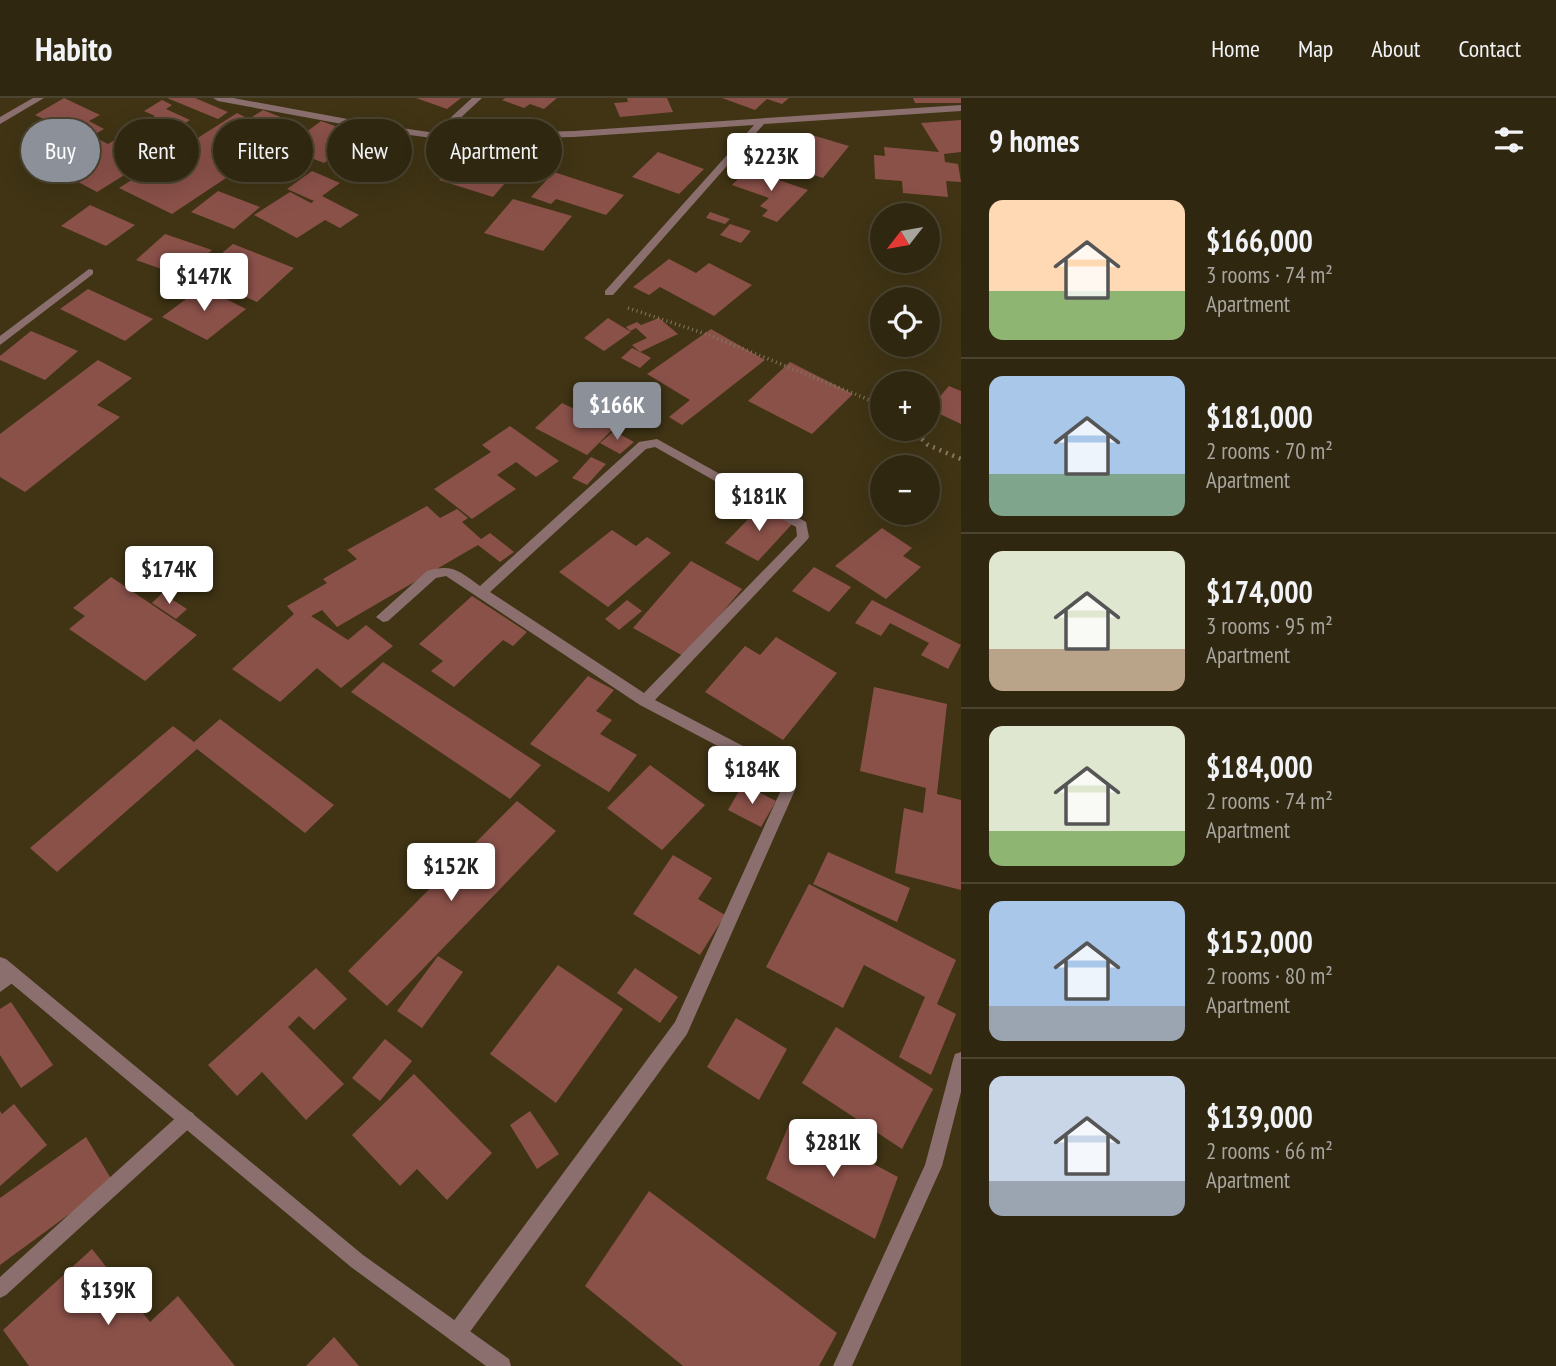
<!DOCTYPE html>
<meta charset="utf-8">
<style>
:root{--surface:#302710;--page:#3c331e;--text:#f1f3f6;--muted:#a8a59f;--line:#4b4430;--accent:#8c9099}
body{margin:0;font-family:"PT Sans Narrow",sans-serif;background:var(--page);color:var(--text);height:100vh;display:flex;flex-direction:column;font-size:26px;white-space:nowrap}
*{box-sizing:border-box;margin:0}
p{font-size:23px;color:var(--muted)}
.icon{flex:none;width:38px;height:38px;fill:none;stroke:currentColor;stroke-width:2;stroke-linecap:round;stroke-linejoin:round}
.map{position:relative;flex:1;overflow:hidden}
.details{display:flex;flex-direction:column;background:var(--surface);width:595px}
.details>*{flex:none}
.guide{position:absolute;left:21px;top:21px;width:665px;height:63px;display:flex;gap:14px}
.needle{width:46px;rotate:239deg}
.buttons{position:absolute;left:870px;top:105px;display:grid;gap:14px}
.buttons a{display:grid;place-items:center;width:70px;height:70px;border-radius:50%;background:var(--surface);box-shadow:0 7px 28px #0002,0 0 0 2px var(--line);font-size:35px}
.price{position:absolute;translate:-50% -60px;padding:0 16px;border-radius:7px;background:#fff;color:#222;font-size:23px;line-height:46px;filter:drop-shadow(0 2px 4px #0008)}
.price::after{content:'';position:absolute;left:50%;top:42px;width:21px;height:16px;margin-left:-10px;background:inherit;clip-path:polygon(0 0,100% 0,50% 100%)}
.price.selected{background:var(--accent);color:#fff}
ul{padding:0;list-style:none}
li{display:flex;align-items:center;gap:21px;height:175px;padding:0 28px}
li+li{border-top:2px solid var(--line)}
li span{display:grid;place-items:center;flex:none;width:196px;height:140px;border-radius:14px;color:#555}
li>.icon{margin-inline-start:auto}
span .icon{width:84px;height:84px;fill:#fffc;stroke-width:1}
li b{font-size:30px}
h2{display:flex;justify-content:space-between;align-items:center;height:84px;padding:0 28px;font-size:30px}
.pill{padding:0 24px;border-radius:32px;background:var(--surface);box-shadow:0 7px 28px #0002,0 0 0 2px var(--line);font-size:24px;line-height:63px}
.pill.selected{background:var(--accent);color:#fff}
header{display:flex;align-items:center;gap:42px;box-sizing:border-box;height:98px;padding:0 35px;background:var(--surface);border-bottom:2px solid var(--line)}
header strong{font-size:33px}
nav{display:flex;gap:38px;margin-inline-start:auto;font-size:24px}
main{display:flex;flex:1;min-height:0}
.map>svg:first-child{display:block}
.building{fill:#8a5149}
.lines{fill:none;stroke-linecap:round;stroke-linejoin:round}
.path-far1{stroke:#827960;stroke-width:3.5;stroke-dasharray:1 3.5;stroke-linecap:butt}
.path{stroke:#827960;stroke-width:4.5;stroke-dasharray:2 5;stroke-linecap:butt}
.minor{fill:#8b6f6f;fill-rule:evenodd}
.tertiary{fill:#8b6f6f;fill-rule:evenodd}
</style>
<header>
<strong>Habito</strong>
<nav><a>Home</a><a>Map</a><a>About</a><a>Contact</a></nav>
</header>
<main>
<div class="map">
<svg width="961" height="1268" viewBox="0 0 961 1268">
<rect width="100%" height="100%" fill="#403415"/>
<g class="building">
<path d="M64 0 100 17 89 23 104 31 80 45 64 37 56 42 41 34 54 27 71 34 35 17Z"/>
<path d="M167 0H195L228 14 218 21Z"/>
<path d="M416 0H461L447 11Z"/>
<path d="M505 0H557L544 11 530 6 524 10 502 2Z"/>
<path d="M627 0H667L673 14 620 19 614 5 628 4Z"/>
<path d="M722 0H789L782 6 767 1 755 12Z"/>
<path d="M913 0H961V5H915Z"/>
<path d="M162 2 172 7 166 11 190 22 148 48 152 50 138 59 147 63 97 94 52 70 100 42 108 46 155 18 144 13Z"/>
<path d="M263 12 288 22 268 35 243 24 236 28 265 41 217 73 229 78 172 116 119 90 237 15 249 21Z"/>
<path d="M961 22V54L944 56 945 64 958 66 961 84 946 83 948 99 903 95 902 83 875 81 874 57 885 58 884 49 939 54 921 25Z"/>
<path d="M321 23 360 37 324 65 285 50Z"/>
<path d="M775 35 805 44 812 37 849 48 823 80 755 58Z"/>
<path d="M363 36 403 44 395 55 354 46Z"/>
<path d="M471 48 524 63 493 99 439 82Z"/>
<path d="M658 54 704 71 679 96 632 79Z"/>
<path d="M747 71 808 92 777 124 762 118 768 112 760 108 769 100 732 87Z"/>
<path d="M312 73 340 85 322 98 359 117 340 130 325 122 297 140 254 117 290 94 311 105 314 103 287 91Z"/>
<path d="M554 74 624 97 606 117 556 101 551 106 531 99Z"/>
<path d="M218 93 260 109 234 131 191 114Z"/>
<path d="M513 101 572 118 543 153 484 135Z"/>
<path d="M90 107 135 127 106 148 61 128Z"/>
<path d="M710 114 730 121 725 126 706 120Z"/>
<path d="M730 126 751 133 741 145 720 137Z"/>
<path d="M165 136 212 152 184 179 136 162Z"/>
<path d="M233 146 294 170 257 204 215 186 225 177 205 169Z"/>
<path d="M669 161 696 175 709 165 752 187 714 218 660 189 649 197 633 189Z"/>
<path d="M202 189 246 211 207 242 162 219Z"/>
<path d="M88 191 153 221 125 243 60 211Z"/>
<path d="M608 220 631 234 604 253 584 240Z"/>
<path d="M659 220 678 236 640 254 632 247 647 240 636 230 630 233 626 229 637 224 641 227Z"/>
<path d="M711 231 765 262 682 327 669 319 690 302 647 276Z"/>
<path d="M31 233 78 253 45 282 0 262V258Z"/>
<path d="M632 250 646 257 651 260 640 270 621 260Z"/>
<path d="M98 262 132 280 97 307 120 319 25 394 0 379V336Z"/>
<path d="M790 264 853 296 812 336 748 303Z"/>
<path d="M949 288 961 293V326L929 311Z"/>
<path d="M562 305 614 330 587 357 535 330Z"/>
<path d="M510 328 559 363 536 379 516 364 497 377 516 391 472 421 434 391 491 354 482 347Z"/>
<path d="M614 333 634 344 620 356 600 345Z"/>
<path d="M591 359 606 366 587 387 572 380Z"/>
<path d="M427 408 440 420 457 411 468 420 462 424 481 441 490 435 514 454 500 464 478 447 337 529 322 512 311 518 348 542 366 527 393 548 341 590 317 570 280 604 232 571 294 516 287 508 327 485 323 481 357 461 347 452Z"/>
<path d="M761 408 793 425 758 463 725 445Z"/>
<path d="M882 430 912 450 903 458 921 469 886 501 835 468Z"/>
<path d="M612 432 636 448 647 439 671 455 608 509 559 474Z"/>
<path d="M691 463 742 491 685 559 633 530Z"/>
<path d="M814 469 851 489 829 514 792 493Z"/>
<path d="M111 479 197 537 145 583 69 531 85 518 73 510Z"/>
<path d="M162 495 187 511 176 521 152 505Z"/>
<path d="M472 498 527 534 513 548 503 542 454 589 431 573 443 563 419 546Z"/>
<path d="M627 502 642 513 619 532 605 521Z"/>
<path d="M872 502 961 547 948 571 921 557 929 545 890 525 881 538 855 525Z"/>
<path d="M776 539 837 575 783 642 705 594 745 548 760 557Z"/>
<path d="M383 564 541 667 510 701 351 594Z"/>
<path d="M588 578 614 592 596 613 612 622 600 636 637 657 609 694 530 646Z"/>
<path d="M874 589 947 606 937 696 961 702V792L895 775 904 710 923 715 926 690 860 673Z"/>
<path d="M220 621 334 707 305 735 197 651 57 774 30 750 173 628 194 644Z"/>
<path d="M738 661 754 671 738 689 723 678Z"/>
<path d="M650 667 705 707 662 752 607 710Z"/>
<path d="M743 686 776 703 761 729 728 712Z"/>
<path d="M517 703 556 733 387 908 348 873Z"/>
<path d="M828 754 910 790 897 824 813 786Z"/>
<path d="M673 757 712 780 698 801 725 817 700 857 633 816Z"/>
<path d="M809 786 956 862 937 906 956 916 931 977 899 959 925 899 864 867 843 910 766 869Z"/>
<path d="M438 858 463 874 422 930 397 913Z"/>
<path d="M558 867 623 911 556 1005 490 956Z"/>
<path d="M316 870 347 901 314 932 299 918 288 929 344 986 306 1022 262 974 237 998 208 967Z"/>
<path d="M635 870 678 899 660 925 617 895Z"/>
<path d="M11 904 53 967 21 990 0 957V911Z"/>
<path d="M736 920 787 951 759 1002 707 969Z"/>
<path d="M836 929 933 991 902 1051 802 985Z"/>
<path d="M385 941 412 963 380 1003 352 980Z"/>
<path d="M414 976 492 1055 447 1102 417 1071 400 1088 352 1037Z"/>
<path d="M14 1006 47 1047 0 1088V1013L2 1016Z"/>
<path d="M530 1013 559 1056 537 1071 510 1027Z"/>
<path d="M791 1022 898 1079 875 1141 766 1081Z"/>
<path d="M86 1039 113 1084 0 1167V1100Z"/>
<path d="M649 1093 837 1235 819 1268H683L585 1188Z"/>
<path d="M92 1151 150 1224 178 1198 235 1268H29L3 1232Z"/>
<path d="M334 1239 359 1268H306Z"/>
</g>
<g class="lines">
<path class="path-far1" d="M628 210 709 237 882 307"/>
<path class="path" d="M912 331 928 347 961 361"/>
<g class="minor">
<path d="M33 0H44L0 26V19Z"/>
<path d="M213 0H233L380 27 443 36 448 22 472 0H482L455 25 452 36 574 33 961 7V13L764 26 613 197H605V193L754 27 574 39 447 42 380 33 218 3Z"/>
<path d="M89 171 93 172V176L0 247V238Z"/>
<path d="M657 341 806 424 809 439 807 442 655 602 781 668 795 692 687 936 464 1242 457 1244 450 1242 448 1235 450 1228 675 924 781 692 771 676 640 607 446 478 436 480 388 523 383 524 376 519 427 473C453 465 460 474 480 488L639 344ZM655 349 796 429 797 438 644 595 490 494 646 351Z"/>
<path d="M12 869 18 871 20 876 18 881 0 894V876Z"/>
<path d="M961 954V994L942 1068 852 1268H833L925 1067 953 962 955 956Z"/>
<path d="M187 1012 193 1015 196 1021 193 1027 6 1197 0 1200V1179L181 1015Z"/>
</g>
<path class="tertiary" d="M0 859 6 861 363 1157 509 1261 511 1268H486L351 1169 0 876Z"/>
</g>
</svg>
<div class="buttons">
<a><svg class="needle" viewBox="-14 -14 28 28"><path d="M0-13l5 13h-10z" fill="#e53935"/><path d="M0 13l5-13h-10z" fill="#a8a59f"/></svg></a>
<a><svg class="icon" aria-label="locate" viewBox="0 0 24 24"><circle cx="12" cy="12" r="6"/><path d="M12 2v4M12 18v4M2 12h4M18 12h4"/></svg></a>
<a>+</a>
<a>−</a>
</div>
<b class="price" style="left:771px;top:95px">$223K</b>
<b class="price" style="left:204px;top:215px">$147K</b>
<b class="price selected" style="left:617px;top:344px">$166K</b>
<b class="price" style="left:759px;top:435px">$181K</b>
<b class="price" style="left:169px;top:508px">$174K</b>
<b class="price" style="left:752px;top:708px">$184K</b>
<b class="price" style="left:451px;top:805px">$152K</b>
<b class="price" style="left:833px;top:1081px">$281K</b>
<b class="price" style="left:108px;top:1229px">$139K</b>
<div class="guide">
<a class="pill selected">Buy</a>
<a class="pill">Rent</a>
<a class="pill">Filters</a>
<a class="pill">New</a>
<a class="pill">Apartment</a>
</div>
</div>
<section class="details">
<h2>9 homes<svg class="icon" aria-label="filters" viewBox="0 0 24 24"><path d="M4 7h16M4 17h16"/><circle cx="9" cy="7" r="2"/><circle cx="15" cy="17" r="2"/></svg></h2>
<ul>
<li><span style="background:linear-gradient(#ffd9b3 65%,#8fb573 0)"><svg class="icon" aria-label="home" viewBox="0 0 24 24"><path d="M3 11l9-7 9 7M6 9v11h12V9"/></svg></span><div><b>$166,000</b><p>3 rooms · 74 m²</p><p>Apartment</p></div></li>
<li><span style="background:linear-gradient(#a9c7e8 70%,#7fa58c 0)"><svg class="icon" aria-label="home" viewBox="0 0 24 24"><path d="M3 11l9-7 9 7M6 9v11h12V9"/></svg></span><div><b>$181,000</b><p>2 rooms · 70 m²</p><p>Apartment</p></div></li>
<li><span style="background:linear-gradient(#dfe7d0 70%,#b9a48a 0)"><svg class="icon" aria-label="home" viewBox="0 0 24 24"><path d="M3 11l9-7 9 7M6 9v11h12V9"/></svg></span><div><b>$174,000</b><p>3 rooms · 95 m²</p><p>Apartment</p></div></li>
<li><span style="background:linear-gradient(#dfe7d0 75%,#8fb573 0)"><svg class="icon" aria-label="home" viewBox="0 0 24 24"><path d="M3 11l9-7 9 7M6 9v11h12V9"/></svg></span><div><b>$184,000</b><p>2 rooms · 74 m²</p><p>Apartment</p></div></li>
<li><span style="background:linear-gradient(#a9c7e8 75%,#9aa5b1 0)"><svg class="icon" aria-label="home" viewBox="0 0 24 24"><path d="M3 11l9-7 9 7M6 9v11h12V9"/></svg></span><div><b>$152,000</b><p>2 rooms · 80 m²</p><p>Apartment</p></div></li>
<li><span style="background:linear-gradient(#c9d6e8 75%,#9aa5b1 0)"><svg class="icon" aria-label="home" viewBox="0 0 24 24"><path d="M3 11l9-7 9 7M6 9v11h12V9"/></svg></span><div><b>$139,000</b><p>2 rooms · 66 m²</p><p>Apartment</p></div></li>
</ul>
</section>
</main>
